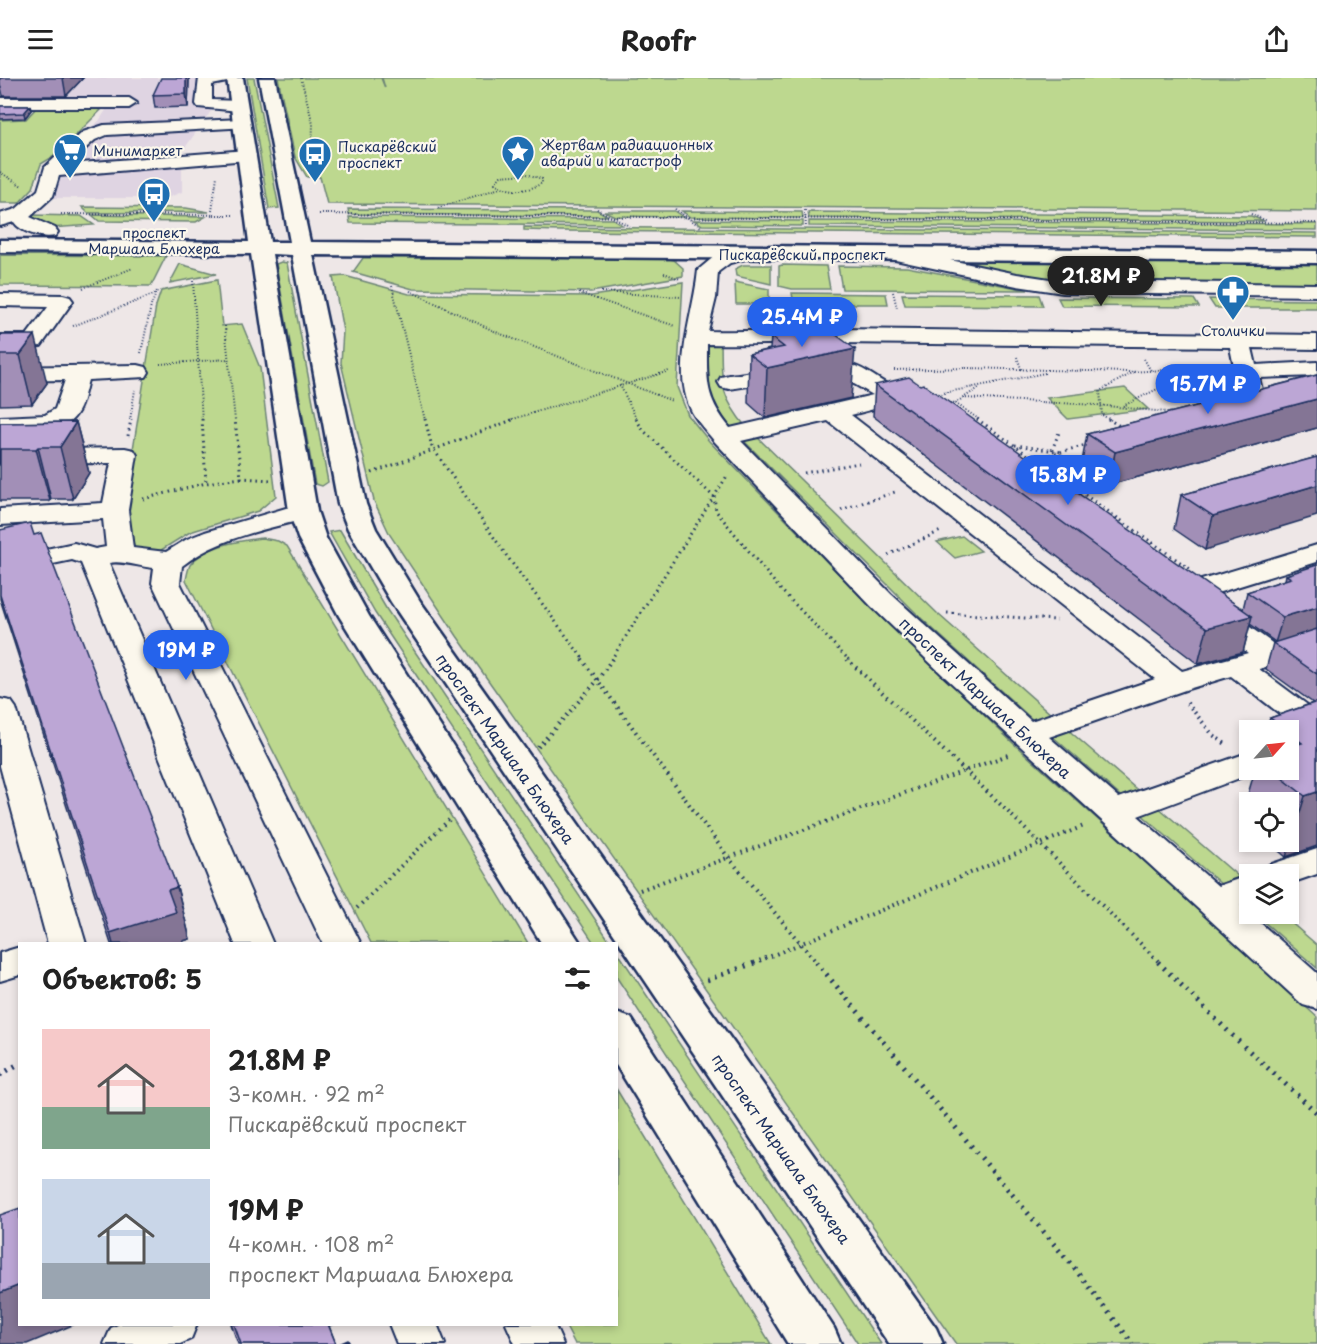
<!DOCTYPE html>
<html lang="ru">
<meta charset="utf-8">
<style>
:root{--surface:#fff;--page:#f6f6f6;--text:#222;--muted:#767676;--accent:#2563eb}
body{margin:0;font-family:"Playpen Sans",sans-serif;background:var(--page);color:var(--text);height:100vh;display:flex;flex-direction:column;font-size:22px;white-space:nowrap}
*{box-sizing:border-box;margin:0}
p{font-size:20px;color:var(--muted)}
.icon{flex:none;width:33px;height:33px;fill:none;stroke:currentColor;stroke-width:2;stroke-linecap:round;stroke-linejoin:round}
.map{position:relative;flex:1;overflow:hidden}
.side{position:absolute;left:18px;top:864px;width:600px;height:384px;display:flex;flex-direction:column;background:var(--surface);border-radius:0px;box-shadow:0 3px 9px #0003}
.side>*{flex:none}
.needle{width:39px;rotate:63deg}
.tools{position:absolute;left:1239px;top:642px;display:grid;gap:12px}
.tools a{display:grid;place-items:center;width:60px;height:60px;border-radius:0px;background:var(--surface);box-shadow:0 3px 9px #0003;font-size:30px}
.price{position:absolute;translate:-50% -51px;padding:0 14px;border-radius:21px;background:var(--accent);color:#fff;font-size:20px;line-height:39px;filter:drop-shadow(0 2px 3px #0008)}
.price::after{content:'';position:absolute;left:50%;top:36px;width:18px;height:14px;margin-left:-9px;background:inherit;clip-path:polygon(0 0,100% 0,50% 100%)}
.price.current{background:#222;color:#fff}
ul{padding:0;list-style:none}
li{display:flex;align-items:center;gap:18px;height:150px;padding:0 24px}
li span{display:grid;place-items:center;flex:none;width:168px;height:120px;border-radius:0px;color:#555}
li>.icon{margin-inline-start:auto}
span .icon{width:72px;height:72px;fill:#fffc;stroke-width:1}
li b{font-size:26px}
h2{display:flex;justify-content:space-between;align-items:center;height:72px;padding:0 24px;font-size:26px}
header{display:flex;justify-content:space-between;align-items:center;height:78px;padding:0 24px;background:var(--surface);font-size:27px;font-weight:700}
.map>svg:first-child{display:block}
.built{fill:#dfd4e2}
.green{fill:#bdd88f;stroke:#6c8476;stroke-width:1.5}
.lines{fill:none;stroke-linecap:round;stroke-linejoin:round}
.minor-casing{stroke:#1b2f5e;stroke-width:4}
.major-casing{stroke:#1b2f5e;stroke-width:5}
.path-far3{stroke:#1b2f5e;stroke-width:2;stroke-dasharray:1 2;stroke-linecap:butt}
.path-far2{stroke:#1b2f5e;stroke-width:3;stroke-dasharray:1.5 4;stroke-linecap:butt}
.path-far1{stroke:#1b2f5e;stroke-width:4;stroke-dasharray:1.5 4.5;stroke-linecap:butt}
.path{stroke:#1b2f5e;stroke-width:5;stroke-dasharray:2 6;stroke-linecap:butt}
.minor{fill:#fbf7ec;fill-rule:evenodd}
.major{fill:#fbf7ec;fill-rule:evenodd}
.wall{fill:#a28fb7;stroke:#1b2f5e;stroke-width:1.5}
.shaded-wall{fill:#847495;stroke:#1b2f5e;stroke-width:1.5}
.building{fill:#bca6d5;stroke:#1b2f5e;stroke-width:1.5}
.labels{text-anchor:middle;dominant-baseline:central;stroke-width:4.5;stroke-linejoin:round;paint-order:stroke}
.far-poi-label{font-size:14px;fill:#1b2f5e;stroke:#fbf7ec;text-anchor:start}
.far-street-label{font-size:14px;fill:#1b2f5e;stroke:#fbf7ec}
.street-label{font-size:16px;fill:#1b2f5e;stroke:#fbf7ec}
</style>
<header><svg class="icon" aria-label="menu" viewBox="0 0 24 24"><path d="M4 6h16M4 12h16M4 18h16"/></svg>Roofr<svg class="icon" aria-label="share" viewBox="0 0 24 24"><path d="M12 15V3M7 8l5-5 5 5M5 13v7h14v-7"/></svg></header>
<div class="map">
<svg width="1317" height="1266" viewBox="0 0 1317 1266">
<rect width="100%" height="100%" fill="#eee7e7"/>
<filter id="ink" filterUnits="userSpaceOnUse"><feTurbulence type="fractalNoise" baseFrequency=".0167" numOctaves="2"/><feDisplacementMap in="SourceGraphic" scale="12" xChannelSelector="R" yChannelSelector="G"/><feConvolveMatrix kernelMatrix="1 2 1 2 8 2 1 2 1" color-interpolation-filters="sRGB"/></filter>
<g filter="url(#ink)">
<path class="built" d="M0 0H208L211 33 182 74V114L167 120H32L49 85 99 43 110 26H0Z"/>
<g class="green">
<path d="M247 0H254L279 130 269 131Z"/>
<path d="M278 0H381L385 10 382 0H1317V133L327 126 320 99H307L295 79Z"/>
<path d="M38 28H105L56 77 41 86 33 110 19 125H0V42L26 41Z"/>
<path d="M82 129 186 130 209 134 88 135Z"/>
<path d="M348 131 597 132 608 138 349 136Z"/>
<path d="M604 133H674L683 139 615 138Z"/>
<path d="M682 133 802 134 803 140 690 139Z"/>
<path d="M808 134 1251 138 1264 143 809 140Z"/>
<path d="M31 137 81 138 94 147 50 150 29 141Z"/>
<path d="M92 137 205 139 196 144 99 143Z"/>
<path d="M349 139 613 141 622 147 350 145Z"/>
<path d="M694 142 803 143V148L702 147Z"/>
<path d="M809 143 1317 146V152L809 148Z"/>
<path d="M524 149 1317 155V159L561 153 524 152Z"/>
<path d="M0 177 166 178 151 208 0 207Z"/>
<path d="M521 177 659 179 674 182 683 190V198L591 214 413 211 353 194 363 180H470Z"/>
<path d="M1024 181 1317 183V207L1080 205 1040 201 957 184Z"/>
<path d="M281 184 287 185 328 404 322 408 315 406 276 186Z"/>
<path d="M180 186 216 196 170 205Z"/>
<path d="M743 187H771V206L736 198 735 191Z"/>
<path d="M782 187 826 188 830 211H792L779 208V188Z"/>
<path d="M838 188 907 189 1028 212 842 211Z"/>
<path d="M345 198 409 216 592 218 683 204 677 309 688 337 709 363 867 525 1014 666 1317 939V1266H956L457 558 390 457 374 423 341 285 343 253 333 199Z"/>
<path d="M217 202 222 248 242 246 260 290 276 418 258 433 190 454 158 474 132 472 125 421 156 228 161 213Z"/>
<path d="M735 204 769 211V226H736Z"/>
<path d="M792 215 886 216 888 226H794Z"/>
<path d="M902 216 1039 217 1043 228 905 227Z"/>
<path d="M1058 220 1194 221 1199 229 1062 228Z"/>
<path d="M1209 221 1317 222V230H1215Z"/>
<path d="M708 262H721C722 304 718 315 746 349L732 351C704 317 708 304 708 262Z"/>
<path d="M1125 310 1148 331 1068 341 1047 320Z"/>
<path d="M756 358 939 537 1053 638 1034 643 922 541 742 361Z"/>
<path d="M340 452 387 532 611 865H594L375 535 329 454Z"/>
<path d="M962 458 981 473 955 480 937 464Z"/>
<path d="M262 460 278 463 287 468 528 865H371L186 502C187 497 188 491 190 487 205 467 240 463 262 460Z"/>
<path d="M1066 650 1143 717 1126 723 1051 657Z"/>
<path d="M1157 728 1239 799 1221 806 1140 735Z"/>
<path d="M1255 836H1281L1317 867V890Z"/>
<path d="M617 873 881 1266H858L617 900Z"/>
<path d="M617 1012 771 1266H575L565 1247 616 1246Z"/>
</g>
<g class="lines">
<defs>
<g id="minor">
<path d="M199 0H235L232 3 212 7V22L239 23 247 28 239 33 198 29 196 26Z"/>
<path d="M0 20H129L137 25 129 30H0Z"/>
<path d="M242 41 248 43 250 46 248 49 107 57 95 62 68 86 247 72 253 73 256 77 253 81 247 82 59 98 53 118 30 139 55 150 58 154 55 158C43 161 20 154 14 144L0 148V136L16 131 38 112 45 89 83 54 104 47Z"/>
<path d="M746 169 753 171 756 175 753 179 730 185 718 194 716 220 708 253C751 254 793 251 836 251L1317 257V271L1252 270 1256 287 1317 284V298L1259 300 1265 323 1261 328 1222 339 1214 337 1210 332 1214 327 1240 319 1230 269 836 265C793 265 750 267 707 266 707 304 705 319 730 350L873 317 842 299 824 296 729 311 721 309 718 304 721 299 729 297C770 294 811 274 852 287 867 291 879 303 893 309 904 313 919 312 926 322L922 327 914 329 897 325 851 337 1182 593 1248 575 1203 542 1199 536 1203 530 1213 527 1223 530 1282 572 1286 578 1282 584 1259 591 1317 634V659L1306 656 1231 598 1188 611 1049 659 1119 720 1250 674V692H1261L1138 738 1218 808 1250 797V823L1240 827 1317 895V931L1303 927 945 599 871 528 715 364C708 355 698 345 692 334 670 291 694 237 698 192L716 177ZM828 343 1155 601 1031 643 891 516 741 363Z"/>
<path d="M893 170 1017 196 1063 203 1317 206V218L1063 215 1017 208 886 180 883 176 886 172Z"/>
<path d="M0 216 63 217 70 219 73 223 41 268 0 271V257H27L48 229 0 228Z"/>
<path d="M138 287 146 289 149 294 146 299 88 302C85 312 83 328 76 337 62 358 22 352 0 353V339L45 337 55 331 65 302 0 303V289Z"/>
<path d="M125 370 134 372 137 377 128 432 133 470 166 474 187 461 205 454 303 425 312 427 316 433 312 439C269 451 218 459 182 488L180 505 361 866H323L152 505 154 490C139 489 122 482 109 485L273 866H235L81 485 72 482 0 497V481L74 465 95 471 106 469 103 441 0 447V431L103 425 111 385 0 386V372Z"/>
<path d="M1317 467V484L1185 525 1175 522 1171 516 1175 510Z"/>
<path d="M0 621 11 623 16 630 86 866H48L0 688Z"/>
<path d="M1317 771V796L1288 806V796H1264L1269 787Z"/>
<path d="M20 869V897L0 903V875Z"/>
<path d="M120 1246H197L191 1261 180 1266H104L111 1250Z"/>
<path d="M389 1246H437L445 1266H397Z"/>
<path d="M506 1246H554L563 1266H515Z"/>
</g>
<g id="major">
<path d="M227 0H243L270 164H290L259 0H275L310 164 1317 173V185L313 177 366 426 376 451 420 523 936 1250 943 1266H889L391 524 348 451 338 426 292 177 272 176 317 433 326 460 369 538 581 866H542L339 538 298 460 289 433 251 176 0 174V162L249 164Z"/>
<path d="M616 935 631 940 834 1250 841 1266H788L616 987Z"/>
</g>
</defs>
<use href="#minor" class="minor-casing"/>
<use href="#major" class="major-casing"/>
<g class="path-far3">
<path d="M301 0 313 46 311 91"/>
<path d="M0 94 22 108"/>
<path d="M527 96 542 101V105C527 114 510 115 495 105L501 98Z"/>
<path d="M438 130 500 110"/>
<path d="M597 131 629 148"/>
<path d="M675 131 701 149"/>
<path d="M805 132 806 150"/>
<path d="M212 133 217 98"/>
<path d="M61 136 233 137"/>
<path d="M319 136 1317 145"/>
<path d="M1251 136 1267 143"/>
<path d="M664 195 680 201"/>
<path d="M193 203 202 342"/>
<path d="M392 208 425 342"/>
<path d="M83 210 133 190"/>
<path d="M410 213 496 254 672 323"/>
<path d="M601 214 681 219"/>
<path d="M893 214 897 230"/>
<path d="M579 215 675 248"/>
<path d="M73 248 155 216"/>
<path d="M225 248 235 342"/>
<path d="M141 275 151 228 157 213"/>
<path d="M1017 279 1022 293"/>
<path d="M1144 281 1151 293"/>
<path d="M160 286 228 281"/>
<path d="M894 292 966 290 1129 294 1222 289"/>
<path d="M620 307 637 342"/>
<path d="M938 316 1045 295"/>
<path d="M963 320 1097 327 1176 335"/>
<path d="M944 323 955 325 980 342"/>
<path d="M955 325 979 310"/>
<path d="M1123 328 1194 293"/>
<path d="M130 342 135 312"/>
<path d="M510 342 669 293"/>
<path d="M1111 342 1102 337 1100 313 1134 294"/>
</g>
<g class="path-far2">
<path d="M202 341 206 405"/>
<path d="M425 341 432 369 506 477 584 582"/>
<path d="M636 341 643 352 714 419 716 433 780 511 849 582"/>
<path d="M977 341 1190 491"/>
<path d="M1108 341 1123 350"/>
<path d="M128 358 131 341"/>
<path d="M1015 367 1062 374 1055 395"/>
<path d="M1052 372 1060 352"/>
<path d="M1034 381 1090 366"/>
<path d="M372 395 515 341"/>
<path d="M804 395 859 385"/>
<path d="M241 400 271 402"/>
<path d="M143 421 206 405 241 400 235 341"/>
<path d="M841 432 895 414"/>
<path d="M888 477 943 452"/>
<path d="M947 535 1057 542"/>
<path d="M611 582 727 398"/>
</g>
<g class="path-far1">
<path d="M582 581 728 779 817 885"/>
<path d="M847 581 997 723 1160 885"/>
<path d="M1187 625 1213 657 1227 667"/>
<path d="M538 669 597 603 612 581"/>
<path d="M640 812 1008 677"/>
<path d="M357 830 449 742"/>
<path d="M754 885 1086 747"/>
</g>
<g class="path">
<path d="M816 884 1075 1191 1133 1266"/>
<path d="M1158 884 1235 960 1317 1035"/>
<path d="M707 902 757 884"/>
<path d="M0 997 20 985"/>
</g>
<use href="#minor" class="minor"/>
<use href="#major" class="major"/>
</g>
<g class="wall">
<path d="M0 0H83L66 18H3L0 6Z"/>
<path d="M189 0 188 29 155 30 153 17Z"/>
<path d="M0 28H30L31 32 25 40 0 41Z"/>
<path d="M0 257 47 305 32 326 0 327Z"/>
<path d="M771 259 851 320 765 340 748 325 749 276 770 271Z"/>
<path d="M1317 297V350L1109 407 1081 389 1087 356Z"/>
<path d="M875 307 1243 531 1247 514 1285 502 1286 497 1317 487V768L1286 779 1268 764H1288V724H1250V748L1241 740 1255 692H1288V652H1266L1270 640 1313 625 1266 591 1273 565 1275 564 1250 546 1243 574 1198 586 873 338Z"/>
<path d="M76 344 89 395 73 421H51L50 423H0V345Z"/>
<path d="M1317 379 1205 472 1174 451 1181 417Z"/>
<path d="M0 452 34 457 177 809 190 861 183 863 184 866H111L0 521Z"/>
<path d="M231 1246H333L329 1248 336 1266H238Z"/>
</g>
<g class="shaded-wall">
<path d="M63 0H83L66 18Z"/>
<path d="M186 0H189L188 29 186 16Z"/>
<path d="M30 28 31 32 25 40 24 35Z"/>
<path d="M35 257 47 305 32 326 20 277Z"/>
<path d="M855 271 851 320 765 340 767 290Z"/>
<path d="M1317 321V350L1109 407 1115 374Z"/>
<path d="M76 344 89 395 73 421 60 369Z"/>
<path d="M38 369 51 421 50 423 36 371Z"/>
<path d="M1317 407V438L1205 472 1213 438Z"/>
<path d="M1317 529V553L1275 565 1283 539Z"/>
<path d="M1252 538 1243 574 1198 586 1207 550Z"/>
<path d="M1317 714V768L1286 779 1305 718Z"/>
<path d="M177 809 190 861 183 863 184 866H113L110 855 168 812Z"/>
<path d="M20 1207V1246H75L27 1266H0V1215Z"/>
</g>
<g class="building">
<path d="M161 0H186V16L153 17Z"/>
<path d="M0 28H30L24 35 0 36Z"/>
<path d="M827 250 855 271 767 290 749 276 784 269 771 259Z"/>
<path d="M0 257H35L20 277H0Z"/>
<path d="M1317 297V321L1115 374 1087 356Z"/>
<path d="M909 299 920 307 923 306 1252 538 1207 550 875 307Z"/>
<path d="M76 344 60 369H38L36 371H0V345Z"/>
<path d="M1317 379V407L1213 438 1181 417Z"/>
<path d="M30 445 34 457 41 455 177 809 168 812 176 834 110 855 0 517V452Z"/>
<path d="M1317 487V529L1283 539 1247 514 1291 500 1286 497Z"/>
<path d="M1317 551V596L1273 565Z"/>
<path d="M1317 624V714L1305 718 1272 692H1288V669L1302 665 1288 654V652H1287L1270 640Z"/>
<path d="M20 1130V1207L0 1215V1137Z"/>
<path d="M234 1246H328L336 1266H241Z"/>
<path d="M348 1262 350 1266H339Z"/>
</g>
</g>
<defs>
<symbol id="supermarket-pin" viewBox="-11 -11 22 30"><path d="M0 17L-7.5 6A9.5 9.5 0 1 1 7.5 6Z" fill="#1f6fb2" stroke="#fbf7ec"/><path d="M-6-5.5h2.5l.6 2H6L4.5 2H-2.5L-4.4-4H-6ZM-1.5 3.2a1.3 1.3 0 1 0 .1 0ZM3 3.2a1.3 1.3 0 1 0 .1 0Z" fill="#fff"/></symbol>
<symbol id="sight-pin" viewBox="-11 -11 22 30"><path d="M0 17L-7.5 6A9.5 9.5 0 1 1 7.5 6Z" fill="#1f6fb2" stroke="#fbf7ec"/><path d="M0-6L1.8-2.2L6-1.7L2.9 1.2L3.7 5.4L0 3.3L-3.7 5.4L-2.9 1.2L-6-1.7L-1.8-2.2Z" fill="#fff"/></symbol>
<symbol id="bus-pin" viewBox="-11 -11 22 30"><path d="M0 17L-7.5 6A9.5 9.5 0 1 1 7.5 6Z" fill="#1f6fb2" stroke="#fbf7ec"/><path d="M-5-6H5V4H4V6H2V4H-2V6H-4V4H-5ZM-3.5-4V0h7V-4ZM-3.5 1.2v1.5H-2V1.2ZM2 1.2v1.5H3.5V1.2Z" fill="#fff"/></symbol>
<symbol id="pharmacy-pin" viewBox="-11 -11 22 30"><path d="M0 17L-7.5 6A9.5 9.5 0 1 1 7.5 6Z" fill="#1f6fb2" stroke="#fbf7ec"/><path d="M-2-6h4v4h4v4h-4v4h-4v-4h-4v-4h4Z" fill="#fff"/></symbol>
</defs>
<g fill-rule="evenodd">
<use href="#supermarket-pin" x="51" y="53" width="38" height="52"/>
<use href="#sight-pin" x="499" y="55" width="38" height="52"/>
<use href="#bus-pin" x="296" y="57" width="38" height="52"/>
<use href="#bus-pin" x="135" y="97" width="38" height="52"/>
<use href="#pharmacy-pin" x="1214" y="195" width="38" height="52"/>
</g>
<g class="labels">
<g class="far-poi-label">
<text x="541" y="66">Жертвам радиационных<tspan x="541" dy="16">аварий и катастроф</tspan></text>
<text x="338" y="68">Пискарёвский<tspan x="338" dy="16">проспект</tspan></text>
<text x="93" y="72">Минимаркет</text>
<text x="154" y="154" text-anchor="middle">проспект<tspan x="154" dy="16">Маршала Блюхера</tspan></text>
<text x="1233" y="252" text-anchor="middle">Столички</text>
</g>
<g class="far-street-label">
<text x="802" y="176">Пискарёвский проспект</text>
</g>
<g class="street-label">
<text transform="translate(986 619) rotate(43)">проспект Маршала Блюхера</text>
<text transform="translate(506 670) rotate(55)">проспект Маршала Блюхера</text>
<text transform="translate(782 1070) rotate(55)">проспект Маршала Блюхера</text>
</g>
</g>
</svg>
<div class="tools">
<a><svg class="needle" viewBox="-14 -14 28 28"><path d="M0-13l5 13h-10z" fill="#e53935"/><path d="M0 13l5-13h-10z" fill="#767676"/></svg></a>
<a><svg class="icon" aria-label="locate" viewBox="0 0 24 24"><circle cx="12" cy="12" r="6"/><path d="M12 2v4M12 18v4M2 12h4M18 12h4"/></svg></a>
<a><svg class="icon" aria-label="layers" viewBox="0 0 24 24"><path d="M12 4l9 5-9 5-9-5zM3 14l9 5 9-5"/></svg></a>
</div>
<b class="price current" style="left:1101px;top:229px">21.8M ₽</b>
<b class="price" style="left:802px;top:270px">25.4M ₽</b>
<b class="price" style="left:1208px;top:337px">15.7M ₽</b>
<b class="price" style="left:1068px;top:428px">15.8M ₽</b>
<b class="price" style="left:186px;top:603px">19M ₽</b>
<section class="side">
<h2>Объектов: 5<svg class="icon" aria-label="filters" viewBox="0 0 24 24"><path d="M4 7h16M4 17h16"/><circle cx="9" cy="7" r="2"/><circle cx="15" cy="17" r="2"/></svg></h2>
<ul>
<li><span style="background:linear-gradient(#f6c9c9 65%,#7fa58c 0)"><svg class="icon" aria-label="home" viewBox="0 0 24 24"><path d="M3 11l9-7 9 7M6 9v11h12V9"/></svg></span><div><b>21.8M ₽</b><p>3-комн. · 92 m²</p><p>Пискарёвский проспект</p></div></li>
<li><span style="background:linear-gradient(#c9d6e8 70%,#9aa5b1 0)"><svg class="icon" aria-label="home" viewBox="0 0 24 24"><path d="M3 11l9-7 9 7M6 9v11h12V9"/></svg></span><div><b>19M ₽</b><p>4-комн. · 108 m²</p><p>проспект Маршала Блюхера</p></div></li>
</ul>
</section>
</div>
